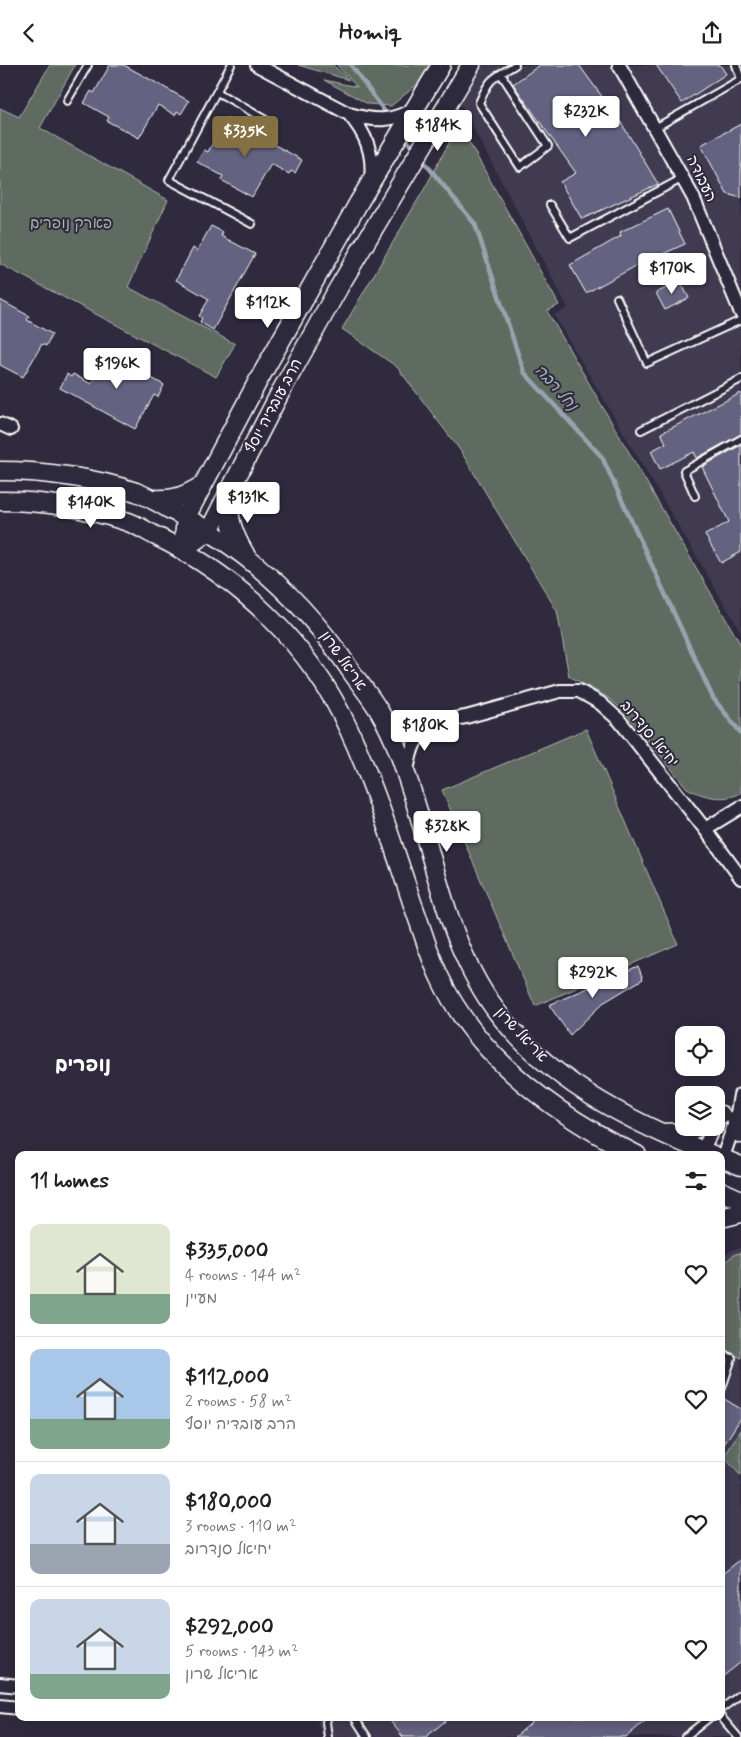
<!DOCTYPE html>
<meta charset="utf-8">
<style>
:root{--surface:#fff;--page:#f2f2f2;--text:#202124;--muted:#757577;--line:#e0e0e0;--accent:#847042}
body{margin:0;font-family:Mynerve,"Playpen Sans Hebrew",sans-serif;background:var(--page);color:var(--text);height:100vh;display:flex;flex-direction:column;font-size:19px;white-space:nowrap}
*{box-sizing:border-box;margin:0}
p{font-size:16px;color:var(--muted)}
.icon{flex:none;width:28px;height:28px;fill:none;stroke:currentColor;stroke-width:2;stroke-linecap:round;stroke-linejoin:round}
.map{position:relative;flex:1;overflow:hidden}
.panel{position:absolute;left:15px;top:1086px;width:710px;height:570px;display:flex;flex-direction:column;background:var(--surface);border-radius:10px;box-shadow:0 2px 12px #0003}
.panel>*{flex:none}
.fabs{position:absolute;left:675px;top:961px;display:grid;gap:10px}
.fabs a{display:grid;place-items:center;width:50px;height:50px;border-radius:10px;background:var(--surface);box-shadow:0 2px 12px #0003;font-size:25px}
.price{position:absolute;translate:-50% -42px;padding:0 11px;border-radius:5px;background:#fff;color:#222;font-size:16px;line-height:32px;filter:drop-shadow(0 1px 2px #0008)}
.price::after{content:'';position:absolute;left:50%;top:30px;width:15px;height:11px;margin-left:-8px;background:inherit;clip-path:polygon(0 0,100% 0,50% 100%)}
.price.on{background:var(--accent);color:#fff}
ul{padding:0;list-style:none}
li{display:flex;align-items:center;gap:15px;height:125px;padding:0 15px}
li+li{border-top:1px solid var(--line)}
li span{display:grid;place-items:center;flex:none;width:140px;height:100px;border-radius:10px;color:#555}
li>.icon{margin-inline-start:auto}
span .icon{width:60px;height:60px;fill:#fffc;stroke-width:1}
li b{font-size:21px}
h2{display:flex;justify-content:space-between;align-items:center;height:60px;padding:0 15px;font-size:21px}
header{display:flex;justify-content:space-between;align-items:center;height:65px;padding:0 15px;background:var(--surface);font-size:22px;font-weight:700}
.map>svg:first-child{display:block}
.built{fill:#3f3b51}
.green{fill:#5f6b60;stroke:#afb5b0}
.lines{fill:none;stroke-linecap:round;stroke-linejoin:round}
.stream{stroke:#97a4b0;stroke-width:4.5}
.building{fill:#636280;stroke:#fff}
.lane-casing{stroke:#fff;stroke-width:10}
.street-casing{stroke:#fff;stroke-width:16}
.secondary-casing{stroke:#fff;stroke-width:21}
.lane{stroke:#2f2a3d;stroke-width:6}
.street{stroke:#2f2a3d;stroke-width:12}
.secondary{stroke:#2f2a3d;stroke-width:18}
.labels{text-anchor:middle;dominant-baseline:central;stroke-width:4;stroke-linejoin:round;paint-order:stroke}
.street-label{font-size:15px;fill:#fff;stroke:#2f2a3d}
.park-label{font-size:15px;fill:#afb5b0;stroke:#2f2a3d}
.water-label{font-size:16px;font-style:italic;fill:#a8b4bd;stroke:#2f2a3d}
.district-label{font-size:20px;font-weight:bold;fill:#fff;stroke:#2f2a3d}
</style>
<header><svg class="icon" aria-label="back" viewBox="0 0 24 24"><path d="M15 5l-7 7 7 7"/></svg>Homiq<svg class="icon" aria-label="share" viewBox="0 0 24 24"><path d="M12 15V3M7 8l5-5 5 5M5 13v7h14v-7"/></svg></header>
<div class="map">
<svg width="741" height="1672" viewBox="0 0 741 1672">
<rect width="100%" height="100%" fill="#2f2a3d"/>
<filter id="ink" filterUnits="userSpaceOnUse"><feTurbulence type="fractalNoise" baseFrequency=".02" numOctaves="2"/><feDisplacementMap in="SourceGraphic" scale="10" xChannelSelector="R" yChannelSelector="G"/><feConvolveMatrix kernelMatrix="1 2 1 2 8 2 1 2 1" color-interpolation-filters="sRGB"/></filter>
<g filter="url(#ink)">
<g class="built">
<path d="M476 0H741V567L554 250 568 243 460 38 473 4Z"/>
<path d="M741 1183V1672H323L316 1653 721 1652V1193L732 1185Z"/>
</g>
<g class="green">
<path d="M50 0H75L40 63 168 135 128 222 235 279 216 312 0 199V43L19 52Z"/>
<path d="M298 0H333L349 15Z"/>
<path d="M337 0H430L419 18 391 41 368 39 324 15 357 22Z"/>
<path d="M459 59 559 240 547 246 741 580V728C724 737 703 732 687 723L624 646 607 632 569 611 557 546 460 385 397 302 342 264 426 121Z"/>
<path d="M586 664 678 879 535 941 442 725Z"/>
<path d="M741 1188V1293L721 1282V1200L735 1189Z"/>
<path d="M741 1365V1411L724 1392Z"/>
</g>
<g class="lines">
<g class="stream">
<path d="M351 0 388 51"/>
<path d="M404 71 414 85"/>
<path d="M421 93 475 159 524 307 602 392 713 633 741 668"/>
</g>
</g>
<g class="building">
<path d="M110 0H124L189 36 181 49 177 46 175 50 158 40 139 73 107 56 109 52 84 38 91 26 94 28Z"/>
<path d="M540 0H579L622 59 658 119 582 154 560 117 576 108 513 19Z"/>
<path d="M656 0H720L726 9 682 38Z"/>
<path d="M226 53 302 95 295 108 291 106 289 109 271 99 252 132 221 115 223 111 197 97 204 85 208 87Z"/>
<path d="M741 59V133L727 129 701 80Z"/>
<path d="M668 144 685 179 636 201 586 228 570 200 621 171 620 167Z"/>
<path d="M211 161 223 167 221 171 255 189 213 265 200 257 202 253 199 251 209 234 176 215 193 183 197 186Z"/>
<path d="M680 216 689 233 665 245 656 228Z"/>
<path d="M0 235 29 251 27 255 52 269 46 281 42 279 23 312 0 300Z"/>
<path d="M110 285 141 302 139 306 164 320 158 332 154 330 135 364 60 323 67 309 71 312 73 309 91 319Z"/>
<path d="M741 328V369L697 393 694 387 660 404 651 386 666 378 661 368Z"/>
<path d="M741 380V487L721 498 705 470 729 457 702 402Z"/>
<path d="M638 901 643 914 603 938 570 970 549 940Z"/>
<path d="M721 1332 741 1344V1353L721 1384Z"/>
<path d="M741 1494V1597L721 1613V1510Z"/>
<path d="M387 1652H450L426 1672H403Z"/>
<path d="M538 1652H650L626 1672H515Z"/>
</g>
<g class="lines">
<defs>
<g id="lane">
<path d="M231 0 169 115 252 159"/>
<path d="M501 9 548 81 520 102 479 38C490 12 492 14 515 0"/>
<path d="M217 27 271 58"/>
<path d="M67 36 88 0"/>
<path d="M655 63 741 14 736 0"/>
<path d="M550 140 570 173 683 113"/>
<path d="M617 233 647 298 741 255"/>
<path d="M641 365 741 314"/>
<path d="M695 431 684 406 741 374"/>
<path d="M721 1289 732 1293 722 1323"/>
<path d="M721 1644 741 1629"/>
<path d="M354 1652 367 1672"/>
<path d="M721 1652 738 1672"/>
<path d="M328 1672 326 1657 328 1652"/>
<path d="M685 1672 710 1652"/>
</g>
<g id="street">
<path d="M257 0 349 49C373 56 393 58 414 43"/>
<path d="M619 0 693 132 741 248"/>
<path d="M349 49C366 69 374 88 371 115"/>
<path d="M0 359 11 364"/>
<path d="M383 653 398 658 417 660 466 652 560 626H579L600 638 619 655 705 764 741 813"/>
<path d="M407 706C411 683 414 673 433 658"/>
<path d="M705 764 741 742"/>
<path d="M700 1090 714 1062"/>
<path d="M721 1098 736 1054 740 1030"/>
<path d="M0 1619 19 1621"/>
<path d="M0 1641 19 1643"/>
</g>
<g id="secondary">
<path d="M0 406C44 406 94 413 136 427 147 431 159 438 169 444 246 482 306 538 353 609 363 623 375 637 383 653 393 671 401 692 407 712 436 795 447 888 505 957 559 1022 636 1059 713 1090"/>
<path d="M228 431C228 453 233 469 245 489"/>
<path d="M153 434C175 435 185 431 203 420"/>
<path d="M0 436C42 436 86 443 125 456 136 459 146 466 156 471 239 512 311 581 349 665 375 721 393 781 413 840 422 864 429 890 440 913 479 996 558 1051 637 1090"/>
<path d="M183 484 209 466 280 328 339 222 471 0"/>
<path d="M183 484 186 452 258 316 359 137 441 0"/>
<path d="M716 1053 721 1050"/>
<path d="M736 1054 741 1069"/>
<path d="M663 1068 685 1067 699 1062"/>
<path d="M721 1093 741 1101"/>
<path d="M721 1126 741 1135"/>
<path d="M721 1153 741 1148"/>
</g>
</defs>
<use href="#lane" class="lane-casing"/>
<use href="#street" class="street-casing"/>
<use href="#secondary" class="secondary-casing"/>
<use href="#lane" class="lane"/>
<use href="#street" class="street"/>
<use href="#secondary" class="secondary"/>
</g>
</g>
<g class="labels">
<g class="street-label">
<text transform="translate(701 114) rotate(64)">העבודה</text>
<text transform="translate(274 341) rotate(-62)">הרב עובדיה יוסף</text>
<text transform="translate(343 596) rotate(55)">אריאל שרון</text>
<text transform="translate(649 669) rotate(50)">יחיאל סנדרוב</text>
<text transform="translate(521 970) rotate(47)">אריאל שרון</text>
</g>
<g class="park-label">
<text x="71" y="159">פארק נופרים</text>
</g>
<g class="water-label">
<text transform="translate(556 323) rotate(48)">נחל רבה</text>
</g>
<g class="district-label">
<text x="83" y="1000">נופרים</text>
</g>
</g>
</svg>
<div class="fabs">
<a><svg class="icon" aria-label="locate" viewBox="0 0 24 24"><circle cx="12" cy="12" r="6"/><path d="M12 2v4M12 18v4M2 12h4M18 12h4"/></svg></a>
<a><svg class="icon" aria-label="layers" viewBox="0 0 24 24"><path d="M12 4l9 5-9 5-9-5zM3 14l9 5 9-5"/></svg></a>
</div>
<b class="price" style="left:586px;top:73px">$232K</b>
<b class="price" style="left:438px;top:87px">$184K</b>
<b class="price on" style="left:245px;top:93px">$335K</b>
<b class="price" style="left:672px;top:230px">$170K</b>
<b class="price" style="left:268px;top:264px">$112K</b>
<b class="price" style="left:117px;top:325px">$196K</b>
<b class="price" style="left:248px;top:459px">$131K</b>
<b class="price" style="left:91px;top:464px">$140K</b>
<b class="price" style="left:425px;top:687px">$180K</b>
<b class="price" style="left:447px;top:788px">$328K</b>
<b class="price" style="left:593px;top:934px">$292K</b>
<section class="panel">
<h2>11 homes<svg class="icon" aria-label="filters" viewBox="0 0 24 24"><path d="M4 7h16M4 17h16"/><circle cx="9" cy="7" r="2"/><circle cx="15" cy="17" r="2"/></svg></h2>
<ul>
<li><span style="background:linear-gradient(#dfe7d0 70%,#7fa58c 0)"><svg class="icon" aria-label="home" viewBox="0 0 24 24"><path d="M3 11l9-7 9 7M6 9v11h12V9"/></svg></span><div><b>$335,000</b><p>4 rooms · 144 m²</p><p>מעיין</p></div><svg class="icon" aria-label="heart" viewBox="0 0 24 24"><path d="M12 20l-8-8c-3-5 5-10 8-4 3-6 11-1 8 4z"/></svg></li>
<li><span style="background:linear-gradient(#a9c7e8 70%,#7fa58c 0)"><svg class="icon" aria-label="home" viewBox="0 0 24 24"><path d="M3 11l9-7 9 7M6 9v11h12V9"/></svg></span><div><b>$112,000</b><p>2 rooms · 58 m²</p><p>הרב עובדיה יוסף</p></div><svg class="icon" aria-label="heart" viewBox="0 0 24 24"><path d="M12 20l-8-8c-3-5 5-10 8-4 3-6 11-1 8 4z"/></svg></li>
<li><span style="background:linear-gradient(#c9d6e8 70%,#9aa5b1 0)"><svg class="icon" aria-label="home" viewBox="0 0 24 24"><path d="M3 11l9-7 9 7M6 9v11h12V9"/></svg></span><div><b>$180,000</b><p>3 rooms · 110 m²</p><p>יחיאל סנדרוב</p></div><svg class="icon" aria-label="heart" viewBox="0 0 24 24"><path d="M12 20l-8-8c-3-5 5-10 8-4 3-6 11-1 8 4z"/></svg></li>
<li><span style="background:linear-gradient(#c9d6e8 75%,#7fa58c 0)"><svg class="icon" aria-label="home" viewBox="0 0 24 24"><path d="M3 11l9-7 9 7M6 9v11h12V9"/></svg></span><div><b>$292,000</b><p>5 rooms · 143 m²</p><p>אריאל שרון</p></div><svg class="icon" aria-label="heart" viewBox="0 0 24 24"><path d="M12 20l-8-8c-3-5 5-10 8-4 3-6 11-1 8 4z"/></svg></li>
</ul>
</section>
</div>
